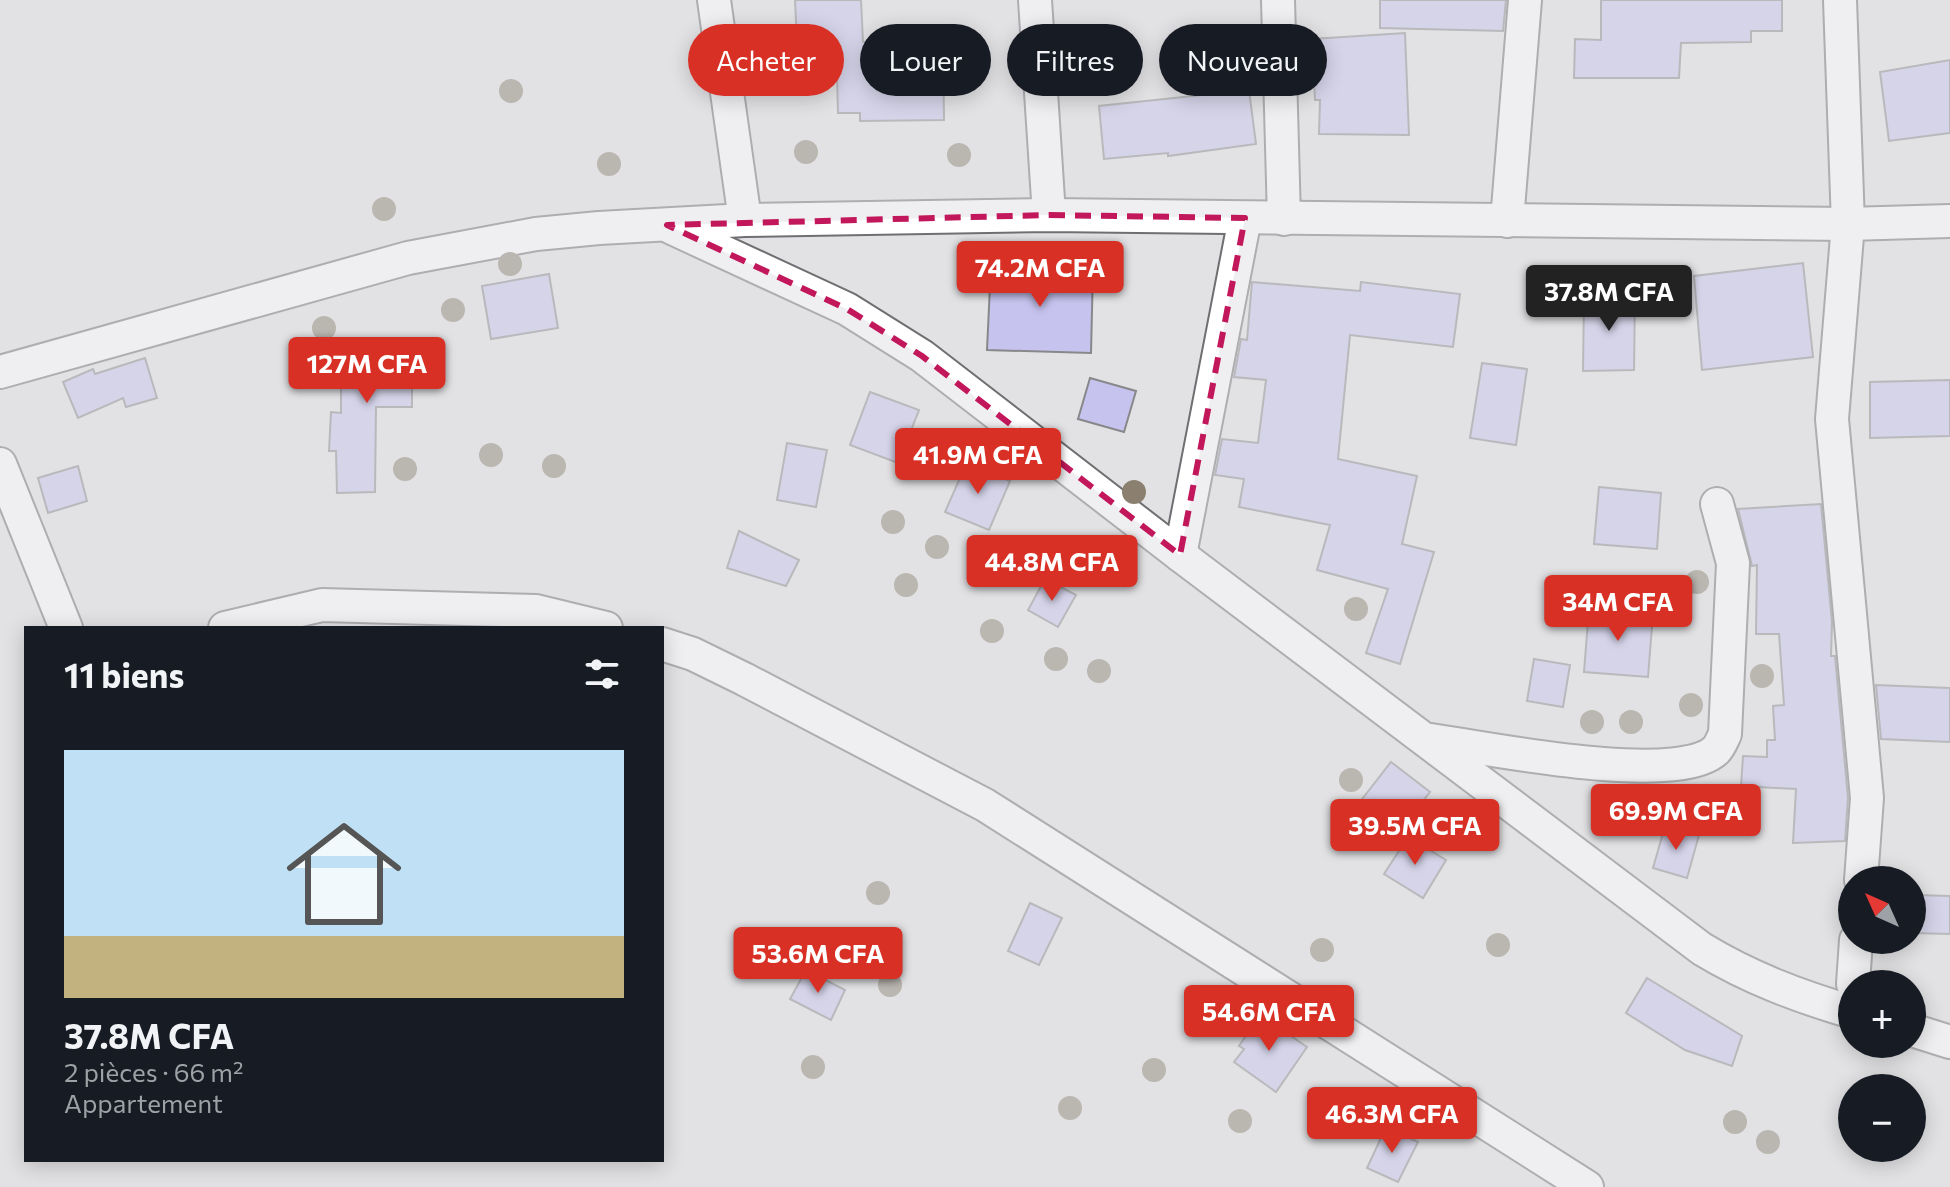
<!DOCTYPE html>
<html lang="fr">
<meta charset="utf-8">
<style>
:root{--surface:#171b24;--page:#242831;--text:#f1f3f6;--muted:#9ea1a6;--line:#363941;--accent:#d93025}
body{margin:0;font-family:Commissioner,sans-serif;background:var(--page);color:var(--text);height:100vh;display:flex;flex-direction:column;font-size:30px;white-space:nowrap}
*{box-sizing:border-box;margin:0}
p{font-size:26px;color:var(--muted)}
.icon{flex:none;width:44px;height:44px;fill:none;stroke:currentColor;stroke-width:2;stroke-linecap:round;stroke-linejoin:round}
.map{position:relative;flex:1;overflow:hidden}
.details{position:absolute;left:24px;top:626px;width:640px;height:536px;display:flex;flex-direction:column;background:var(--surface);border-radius:0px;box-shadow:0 4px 20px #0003}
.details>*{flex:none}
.guide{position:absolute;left:688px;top:24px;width:760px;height:72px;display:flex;gap:16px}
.needle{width:52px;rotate:315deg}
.tools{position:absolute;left:1838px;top:866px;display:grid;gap:16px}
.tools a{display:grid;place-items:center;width:88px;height:88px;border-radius:50%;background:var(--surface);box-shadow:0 4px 20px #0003;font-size:40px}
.price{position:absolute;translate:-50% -68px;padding:0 18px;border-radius:8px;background:var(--accent);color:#fff;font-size:26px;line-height:52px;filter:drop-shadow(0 2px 4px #0008)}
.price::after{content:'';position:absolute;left:50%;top:48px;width:24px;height:18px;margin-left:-12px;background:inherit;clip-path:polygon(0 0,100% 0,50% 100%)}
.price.current{background:#222;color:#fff}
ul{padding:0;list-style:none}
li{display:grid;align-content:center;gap:16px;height:424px;padding:0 40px}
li+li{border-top:2px solid var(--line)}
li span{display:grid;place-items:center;height:248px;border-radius:0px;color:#555}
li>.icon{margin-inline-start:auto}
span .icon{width:144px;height:144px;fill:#fffc;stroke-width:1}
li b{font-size:34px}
h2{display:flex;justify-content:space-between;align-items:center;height:96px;padding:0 40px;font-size:34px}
.pill{padding:0 28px;border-radius:36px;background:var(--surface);box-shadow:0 4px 20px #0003;font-size:28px;line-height:72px}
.pill.current{background:var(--accent);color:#fff}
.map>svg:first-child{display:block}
.building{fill:#c6c3ee;stroke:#88888b;stroke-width:2}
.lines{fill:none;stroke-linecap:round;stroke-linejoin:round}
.minor-casing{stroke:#6f6f72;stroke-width:36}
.minor{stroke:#fff;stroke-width:32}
.tree{fill:#8b8070}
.marked{fill:none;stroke:#c2185b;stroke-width:6;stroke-dasharray:16 10;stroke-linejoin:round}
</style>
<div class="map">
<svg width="1950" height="1187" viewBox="0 0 1950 1187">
<rect width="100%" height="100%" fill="#e2e2e5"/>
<g class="building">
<path d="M795 0H861L863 42H943L944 120 860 121V113H838L837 78 799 82Z"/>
<path d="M1380 0H1506L1503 31 1380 28Z"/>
<path d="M1601 0H1782V31H1751V42L1681 43 1679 78H1574L1575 39 1601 40Z"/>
<path d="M1405 33 1409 135 1319 134 1320 100H1315L1312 39Z"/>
<path d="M1950 60V133L1889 141 1880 72Z"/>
<path d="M1249 90 1256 144 1168 156V153L1104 159 1099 106Z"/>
<path d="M1803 263 1813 357 1702 370 1694 276Z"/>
<path d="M991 264 1093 268 1091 353 987 350Z"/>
<path d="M549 274 558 328 491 339 482 286Z"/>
<path d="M1252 282 1360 291 1361 282 1460 294 1453 347 1350 335 1338 459 1417 476 1402 544 1434 552 1400 664 1366 653 1388 589 1317 570 1330 525 1239 507 1244 479 1215 475 1222 439 1258 443 1266 380 1234 377 1241 339 1247 340Z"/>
<path d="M1584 295H1635L1634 370 1583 371Z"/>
<path d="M412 339V407H376L375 492 337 493 336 451H329L331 412 341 413V340Z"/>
<path d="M145 358 157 398 126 407 123 398 78 418 63 382 93 369 95 374Z"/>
<path d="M1482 363 1527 369 1516 445 1470 438Z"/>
<path d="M1090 378 1136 391 1124 432 1078 419Z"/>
<path d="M1950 380V436L1870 438V382Z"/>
<path d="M870 392 919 410 898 463 850 445Z"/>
<path d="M787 443 827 450 816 507 777 500Z"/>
<path d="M967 462 1010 481 989 530 945 512Z"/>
<path d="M78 466 87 501 48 513 38 478Z"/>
<path d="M1599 487 1661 493 1657 549 1594 544Z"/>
<path d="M1821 504 1832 622 1831 656H1835L1848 798 1845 841 1793 843 1796 789 1741 786 1743 756 1767 757V740H1775L1773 706 1784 705 1779 634H1756L1757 565 1752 566 1738 509Z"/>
<path d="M739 531 799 560 786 586 727 568Z"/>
<path d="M1045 579 1076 595 1058 627 1028 610Z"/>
<path d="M1589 608 1653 614 1648 677 1584 672Z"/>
<path d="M1534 659 1570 665 1563 707 1527 701Z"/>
<path d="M1876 685 1950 688V742L1881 739Z"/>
<path d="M1391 762 1430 792 1398 833 1359 803Z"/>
<path d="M1665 826 1699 835 1687 878 1653 868Z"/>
<path d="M1408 837 1446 860 1423 898 1384 874Z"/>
<path d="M1916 895 1950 896V934L1914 933Z"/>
<path d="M1030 903 1062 918 1039 965 1008 951Z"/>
<path d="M806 970 845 990 831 1020 790 999Z"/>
<path d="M1647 978 1742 1036 1732 1066 1685 1050 1626 1013Z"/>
<path d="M1260 1015 1307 1047 1276 1092 1234 1062 1244 1049 1239 1046Z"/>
<path d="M1386 1127 1418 1142 1398 1182 1367 1168Z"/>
</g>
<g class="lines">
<defs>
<g id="minor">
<path d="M714 0 745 220"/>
<path d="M1035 0 1049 215"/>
<path d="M1278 0 1284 219"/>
<path d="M1840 0 1848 224 1832 419 1867 798 1861 880"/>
<path d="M1507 221 1525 0"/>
<path d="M672 228 847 309 922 356 1180 555 1702 949C1750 978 1798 996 1852 1012"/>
<path d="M0 372 408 258 536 234 599 228 745 220 1049 215 1848 224 1950 221"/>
<path d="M0 464 66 628"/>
<path d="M1180 555 1245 218"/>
<path d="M225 628 322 605 536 611 606 628"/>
<path d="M662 644 693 654 744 679 985 805 1587 1187"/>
<path d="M1431 740C1485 748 1678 787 1716 750 1720 746 1723 738 1725 734L1733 563 1717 504"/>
<path d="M1853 984 1856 940"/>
<path d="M1912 1030 1950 1042"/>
</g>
</defs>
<use href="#minor" class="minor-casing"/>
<use href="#minor" class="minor"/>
</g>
<g class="tree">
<circle cx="511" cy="91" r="12"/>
<circle cx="806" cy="152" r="12"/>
<circle cx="959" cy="155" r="12"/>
<circle cx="609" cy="164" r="12"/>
<circle cx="384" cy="209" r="12"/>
<circle cx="510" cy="264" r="12"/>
<circle cx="453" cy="310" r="12"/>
<circle cx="324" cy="328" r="12"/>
<circle cx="491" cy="455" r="12"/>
<circle cx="554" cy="466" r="12"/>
<circle cx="405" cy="469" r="12"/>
<circle cx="1134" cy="492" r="12"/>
<circle cx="893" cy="522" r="12"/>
<circle cx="937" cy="547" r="12"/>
<circle cx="1697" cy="582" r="12"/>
<circle cx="906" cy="585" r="12"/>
<circle cx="1356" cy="609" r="12"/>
<circle cx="992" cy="631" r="12"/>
<circle cx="1056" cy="659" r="12"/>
<circle cx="1099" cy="671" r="12"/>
<circle cx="1762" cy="676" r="12"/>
<circle cx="1691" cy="705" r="12"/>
<circle cx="1592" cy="722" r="12"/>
<circle cx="1631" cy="722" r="12"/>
<circle cx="1351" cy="780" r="12"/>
<circle cx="878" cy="893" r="12"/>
<circle cx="1498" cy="945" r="12"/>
<circle cx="1322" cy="950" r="12"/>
<circle cx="890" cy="985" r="12"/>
<circle cx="813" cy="1067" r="12"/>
<circle cx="1154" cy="1070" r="12"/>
<circle cx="1070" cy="1108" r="12"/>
<circle cx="1240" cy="1121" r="12"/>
<circle cx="1735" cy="1122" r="12"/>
<circle cx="1768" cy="1142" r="12"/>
</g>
<path d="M0 0H1950V1187H0ZM1049 215 1245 218 1180 555 922 356 847 309 667 225Z" fill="#e2e2e5" fill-opacity=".55" fill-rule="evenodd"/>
<path class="marked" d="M1049 215 1245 218 1180 555 922 356 847 309 667 225Z"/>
</svg>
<div class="tools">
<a><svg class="needle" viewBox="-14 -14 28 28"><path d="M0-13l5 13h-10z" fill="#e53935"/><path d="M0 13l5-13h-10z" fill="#9ea1a6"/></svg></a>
<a>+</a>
<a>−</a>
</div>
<b class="price" style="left:1040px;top:309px">74.2M CFA</b>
<b class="price current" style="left:1609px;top:333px">37.8M CFA</b>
<b class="price" style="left:367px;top:405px">127M CFA</b>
<b class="price" style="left:978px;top:496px">41.9M CFA</b>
<b class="price" style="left:1052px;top:603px">44.8M CFA</b>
<b class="price" style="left:1618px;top:643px">34M CFA</b>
<b class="price" style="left:1676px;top:852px">69.9M CFA</b>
<b class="price" style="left:1415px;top:867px">39.5M CFA</b>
<b class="price" style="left:818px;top:995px">53.6M CFA</b>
<b class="price" style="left:1269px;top:1053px">54.6M CFA</b>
<b class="price" style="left:1392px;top:1155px">46.3M CFA</b>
<div class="guide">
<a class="pill current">Acheter</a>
<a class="pill">Louer</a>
<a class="pill">Filtres</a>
<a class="pill">Nouveau</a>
</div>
<section class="details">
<h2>11 biens<svg class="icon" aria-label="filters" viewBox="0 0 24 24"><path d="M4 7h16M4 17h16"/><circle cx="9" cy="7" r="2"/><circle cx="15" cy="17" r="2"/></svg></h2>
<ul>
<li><span style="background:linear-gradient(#bfe0f5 75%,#c2b280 0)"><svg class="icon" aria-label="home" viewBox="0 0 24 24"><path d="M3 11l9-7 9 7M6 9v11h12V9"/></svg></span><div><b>37.8M CFA</b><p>2 pièces · 66 m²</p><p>Appartement</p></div></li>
</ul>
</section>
</div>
